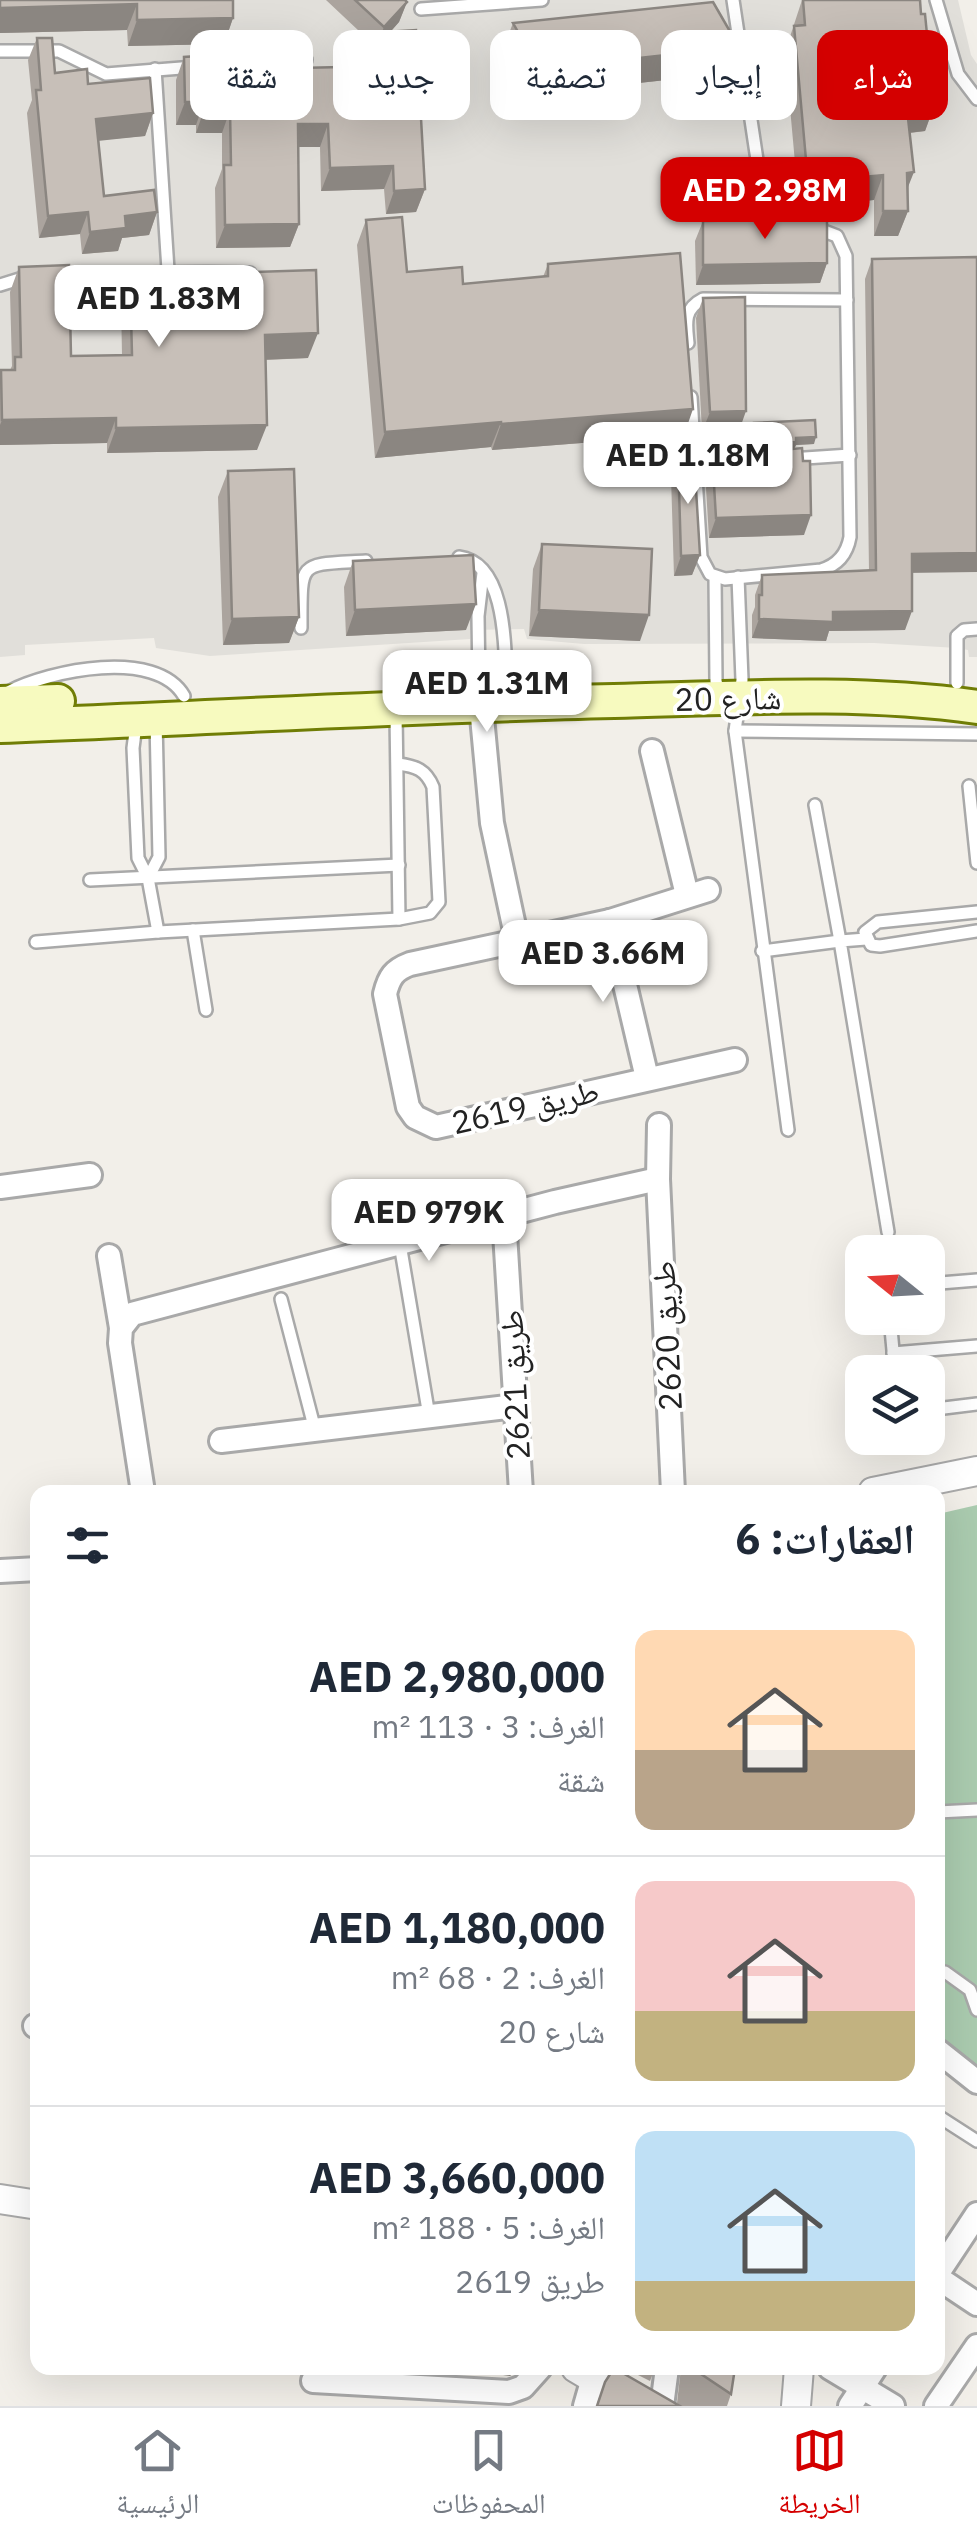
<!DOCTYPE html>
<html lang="ar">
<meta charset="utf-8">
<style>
:root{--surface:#fff;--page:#f2f2f3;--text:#1f2937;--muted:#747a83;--line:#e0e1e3;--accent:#d40000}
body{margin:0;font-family:"IBM Plex Sans","Noto Naskh Arabic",sans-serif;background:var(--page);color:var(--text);direction:rtl;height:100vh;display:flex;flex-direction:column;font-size:38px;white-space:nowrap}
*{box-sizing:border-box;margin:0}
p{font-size:32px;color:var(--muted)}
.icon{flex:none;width:55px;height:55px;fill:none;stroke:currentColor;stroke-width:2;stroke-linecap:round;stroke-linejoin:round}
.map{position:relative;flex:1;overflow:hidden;direction:ltr}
.drawer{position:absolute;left:30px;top:1485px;width:915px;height:890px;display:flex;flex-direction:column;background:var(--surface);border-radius:20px;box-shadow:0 10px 40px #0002;direction:rtl}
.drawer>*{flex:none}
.hud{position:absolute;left:30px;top:30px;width:918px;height:90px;direction:rtl;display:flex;gap:20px}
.needle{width:65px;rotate:288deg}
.fabs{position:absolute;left:845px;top:1235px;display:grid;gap:20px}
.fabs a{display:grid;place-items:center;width:100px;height:100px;border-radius:20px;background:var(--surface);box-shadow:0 10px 40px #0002;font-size:50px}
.price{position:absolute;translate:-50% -85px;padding:0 22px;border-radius:20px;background:#fff;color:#222;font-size:32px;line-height:65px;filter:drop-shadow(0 2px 5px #0008)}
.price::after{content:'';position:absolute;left:50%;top:60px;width:30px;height:22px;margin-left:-15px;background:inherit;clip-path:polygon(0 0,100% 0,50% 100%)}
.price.current{background:var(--accent);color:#fff}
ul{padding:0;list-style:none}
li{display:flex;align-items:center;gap:30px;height:250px;padding:0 30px}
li+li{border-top:2px solid var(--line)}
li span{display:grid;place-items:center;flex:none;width:280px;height:200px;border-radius:20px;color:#555}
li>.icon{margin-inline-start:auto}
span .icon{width:120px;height:120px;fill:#fffc;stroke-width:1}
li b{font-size:42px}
h2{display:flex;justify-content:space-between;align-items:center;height:120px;padding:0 30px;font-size:42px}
.pill{padding:0 35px;border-radius:20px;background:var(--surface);box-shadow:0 10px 40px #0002;font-size:35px;line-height:90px}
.pill.current{background:var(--accent);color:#fff}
.tab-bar{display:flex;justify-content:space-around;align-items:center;height:140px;border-top:2px solid var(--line);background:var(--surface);font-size:28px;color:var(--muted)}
.tab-bar a{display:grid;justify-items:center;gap:5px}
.tab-bar .current{color:var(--accent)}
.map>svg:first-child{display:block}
.airport{fill:#e1dfda}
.cemetery{fill:#aacbaf}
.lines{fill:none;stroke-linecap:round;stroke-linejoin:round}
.service-casing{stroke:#a9a9a9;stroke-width:16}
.minor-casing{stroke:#a9a9a9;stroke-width:28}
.tertiary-casing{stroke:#a9a9a9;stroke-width:32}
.secondary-casing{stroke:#707d05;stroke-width:38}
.service{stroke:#fff;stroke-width:11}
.minor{stroke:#fff;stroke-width:22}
.tertiary{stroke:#fff;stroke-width:28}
.secondary{stroke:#f7fabf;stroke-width:32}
.wall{fill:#aba49e}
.shaded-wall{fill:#8b8681}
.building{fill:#c7bfb8;stroke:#8b8681;stroke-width:2.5}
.labels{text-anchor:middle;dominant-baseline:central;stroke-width:8;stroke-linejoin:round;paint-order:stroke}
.street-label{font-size:32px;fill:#222;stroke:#fff}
</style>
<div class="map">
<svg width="977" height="2406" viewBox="0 0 977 2406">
<rect width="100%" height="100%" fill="#f2efe9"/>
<path class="airport" d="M0 0H958L971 55 977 64V657H969L968 650 957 648 874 643 584 644 527 639 524 629 470 630V639L210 656 156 648 154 638 25 645V655L0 657Z"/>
<path class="cemetery" d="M977 1505V2067L938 2035V1514Z"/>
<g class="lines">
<defs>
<g id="service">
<path d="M733 0 763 200 772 217 787 226"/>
<path d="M936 0 958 74 977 99"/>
<path d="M421 9 542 0"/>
<path d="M0 51H59L106 74 194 67"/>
<path d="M262 62 306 60"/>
<path d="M155 69 168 270"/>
<path d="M54 275C120 274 184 271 250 273"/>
<path d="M0 285 26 277"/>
<path d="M688 343C686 324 683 309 703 299L847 300"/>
<path d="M691 397 701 557 710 574 725 579 821 570C838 565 847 554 850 537L846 256 837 236 816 228"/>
<path d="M790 459 850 455"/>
<path d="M695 465 746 462"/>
<path d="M459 557C511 564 504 662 507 699"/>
<path d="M715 577 716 681 720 697"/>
<path d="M738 577 742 680 735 731 788 1130"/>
<path d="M301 628C301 559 298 565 366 561"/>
<path d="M957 683V636L964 630 977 629"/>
<path d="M479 685 478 616 483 573"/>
<path d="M8 692C50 670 156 648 184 696"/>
<path d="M396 714 399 919"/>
<path d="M136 725 133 748 138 858 148 878 158 932"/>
<path d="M735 731 977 734"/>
<path d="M969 786 977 863"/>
<path d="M148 878 159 857 156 720"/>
<path d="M90 880 399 865"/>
<path d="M977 912 878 922 865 932 871 945 880 946 977 931"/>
<path d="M193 930 206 1010"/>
<path d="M866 939 840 941 888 1232"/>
<path d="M36 942 158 932 399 919 430 913 439 902 433 787C426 770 416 766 398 764"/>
<path d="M762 951 840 941 815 805"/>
<path d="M400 1244 429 1416"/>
<path d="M928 1284 977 1280"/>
<path d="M281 1299 315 1430"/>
<path d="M890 1318 895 1372"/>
<path d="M893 1353 977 1346"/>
<path d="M928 1404 944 1408 977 1404"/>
<path d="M938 1812 977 1810"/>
<path d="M945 1972 970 1990 977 2010"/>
<path d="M938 2116 977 2141"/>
</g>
<g id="minor">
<path d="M479 685 492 823 517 940"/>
<path d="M652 751 687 895"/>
<path d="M708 890 610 921 410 964C394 970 389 977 385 994L408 1107 415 1117 436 1127 735 1060"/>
<path d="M610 921 647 1078"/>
<path d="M659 1125 658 1179 673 1492"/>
<path d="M0 1187 90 1175"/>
<path d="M504 1217 521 1492"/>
<path d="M109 1256 121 1328"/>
<path d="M221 1441 515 1406"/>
<path d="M143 1492 120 1343 121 1328 132 1314 555 1202 658 1179"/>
<path d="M0 1571 38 1569"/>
<path d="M35 2026H38"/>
<path d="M938 2051 977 2082"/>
<path d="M938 2273 977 2214"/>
<path d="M938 2278 977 2304"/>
<path d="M830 2368 893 2406"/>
<path d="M313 2381 509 2392 523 2387 540 2368"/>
<path d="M585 2406 593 2378"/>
<path d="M662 2406 667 2368"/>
<path d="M850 2406 875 2368"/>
<path d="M936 2406 977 2346"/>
</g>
<g id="tertiary">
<path d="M873 1492 977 1471"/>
<path d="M0 2199 38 2205"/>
<path d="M576 2368 640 2406"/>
<path d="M796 2406 799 2368"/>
</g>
<g id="secondary">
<path d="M0 703 58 701"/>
<path d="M0 726C205 718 409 706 614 701 734 698 857 690 977 707"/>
</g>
</defs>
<use href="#service" class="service-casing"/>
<use href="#minor" class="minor-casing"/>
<use href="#tertiary" class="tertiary-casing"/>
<use href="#secondary" class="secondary-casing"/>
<use href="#service" class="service"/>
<use href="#minor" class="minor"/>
<use href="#tertiary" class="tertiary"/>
<use href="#secondary" class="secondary"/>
</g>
<g class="wall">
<path d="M0 0H233V18L224 44 128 46 127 30 0 33Z"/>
<path d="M326 0H405L407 2 399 22 391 31 425 189 416 212 386 214 384 189 321 191 320 147H298L299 224 290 247 216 248 215 188 222 169V133H196V125H176V80L184 57 298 68 377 66 376 55 381 42 376 47Z"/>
<path d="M802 0 934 106 925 131 910 133 908 211 898 236H874V200L799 207 785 52Z"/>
<path d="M513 23 739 47 730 73 529 95 503 49Z"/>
<path d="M37 38 55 73 88 84 153 113 145 136 99 140 104 196 157 212 149 235 122 238 118 251 82 254 80 234 39 238 27 113 32 100 28 60Z"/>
<path d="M366 220 407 272 463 284 543 277 548 264 684 435 492 450 491 447 375 458 357 245Z"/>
<path d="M703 221 827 263 820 283 696 285 695 241Z"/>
<path d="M872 259 912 573 905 630 829 631 826 641 752 638V615L755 607V595L762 575 869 571 865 279Z"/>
<path d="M19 267 71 356 122 355 121 302 130 276 308 358 266 360 257 450 107 453V443L0 445V373L1 370H10L12 366 10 292Z"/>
<path d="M703 298 739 431 702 432 696 318Z"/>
<path d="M754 423 814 444 796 445 794 449 804 535 709 538 706 488 713 468H729L734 455 787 450 753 452 752 430Z"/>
<path d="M678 456 700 555 692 575 674 576 671 476Z"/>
<path d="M228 471 299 617 289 643 223 645 218 497Z"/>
<path d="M542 544 640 641 529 636 533 569Z"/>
<path d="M353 561 466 630 346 636 344 587Z"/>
<path d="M624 2368H655L650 2381Z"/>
<path d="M681 2368H735L731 2394 727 2406H681L677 2403Z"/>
</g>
<g class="shaded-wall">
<path d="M407 2 399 22 385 38V32L381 42 376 47 384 27Z"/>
<path d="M137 4 127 30 0 33V8Z"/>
<path d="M233 18 224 44 128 46 137 20Z"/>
<path d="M739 47 730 73 529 95 539 69Z"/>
<path d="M185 102H204L196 125H176Z"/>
<path d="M934 106 925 131 898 134 907 109Z"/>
<path d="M204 110H230L222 133H196Z"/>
<path d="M153 113 145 136 88 142 96 119Z"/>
<path d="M298 124H328L320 147H289Z"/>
<path d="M393 166 384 189 321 191 330 168Z"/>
<path d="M914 172 904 197 907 173Z"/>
<path d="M883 175 874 200 799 207 808 182Z"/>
<path d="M425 189 416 212 386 214 394 191Z"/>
<path d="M883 211H908L898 236H874Z"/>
<path d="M88 212 80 234 39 238 48 216Z"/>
<path d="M157 212 149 235 122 238 118 251 82 254 90 232 125 216Z"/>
<path d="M299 224 290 247 216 248 225 225Z"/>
<path d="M827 263 820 283 696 285 703 265Z"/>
<path d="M318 333 308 358 256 360 265 335Z"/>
<path d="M693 409 684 435 492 450 501 424Z"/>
<path d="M746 411 739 431 702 432 710 412Z"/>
<path d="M116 418 107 443 0 445V425L2 420Z"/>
<path d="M501 422 491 447 375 458 385 432Z"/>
<path d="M267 425 257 450 107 453 116 428Z"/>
<path d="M816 437 814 444 796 445 794 449 753 452 756 445 796 438Z"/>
<path d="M811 515 804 535 709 538 716 518Z"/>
<path d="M977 553V572L905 573 912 554Z"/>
<path d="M700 555 692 575 674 576 681 556Z"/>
<path d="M476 604 466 630 346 636 355 610Z"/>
<path d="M539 610 649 615 640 641 529 636Z"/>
<path d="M912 611 905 630 829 631 826 641 752 638 759 619 833 612Z"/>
<path d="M299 617 289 643 223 645 232 619Z"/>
<path d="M454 2368H519L510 2376Z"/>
</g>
<g class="building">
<path d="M0 0H233V18L137 20V4L0 8Z"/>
<path d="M355 0H405L407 2 384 27Z"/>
<path d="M803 0H920L921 14H925L934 106 907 109 914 172 907 173 908 211H883V175L808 182 794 26 805 25Z"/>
<path d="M713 2 739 47 539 69 513 23Z"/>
<path d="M416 30 425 189 394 191 393 166 330 168 328 124H298L299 224 225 225 224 165H231L230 110H204V102H185L184 57 274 51 275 66 298 65V68L387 66 385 32Z"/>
<path d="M37 38H52L55 73 87 69 88 84 150 78 153 113 96 119 104 196 154 190 157 212 125 216 126 228 90 232 88 212 48 216 36 90H41Z"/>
<path d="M402 217 407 272 462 267 463 284 548 276V264L680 253 693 409 501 424V422L385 432 366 220Z"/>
<path d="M827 219V263L703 265V221Z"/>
<path d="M977 257V553L912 554V611L833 612V622L759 619V595H762V575L876 570 872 259Z"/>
<path d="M69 265 71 356 132 355 130 276 316 270 318 333 265 335 267 425 116 428V418L2 420 1 370H15V357H21L19 267Z"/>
<path d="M745 297 746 411 710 412 703 298Z"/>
<path d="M815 420 816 437 796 438V442L756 445 754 423Z"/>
<path d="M802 448 803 461H810L811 515 716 518 713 468H734V455Z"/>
<path d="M678 456H694L700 555 681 556Z"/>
<path d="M294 469 299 617 232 619 228 471Z"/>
<path d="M542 544 652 549 649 615 539 610Z"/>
<path d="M473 555 476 604 355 610 353 561Z"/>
<path d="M614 2368 680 2406H597L605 2382Z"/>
<path d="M692 2368H735L731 2394Z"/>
</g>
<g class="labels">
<g class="street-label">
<text transform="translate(728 698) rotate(-1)">شارع 20</text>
<text transform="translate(525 1106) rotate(-13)">طريق 2619</text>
<text transform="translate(666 1336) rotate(-93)">طريق 2620</text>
<text transform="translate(514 1385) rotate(-93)">طريق 2621</text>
</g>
</g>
</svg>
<div class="fabs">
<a><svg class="needle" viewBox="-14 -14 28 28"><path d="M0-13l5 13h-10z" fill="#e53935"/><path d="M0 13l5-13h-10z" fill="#747a83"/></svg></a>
<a><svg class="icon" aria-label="layers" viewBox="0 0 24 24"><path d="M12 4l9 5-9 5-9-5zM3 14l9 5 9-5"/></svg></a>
</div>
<b class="price current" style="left:765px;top:242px">AED 2.98M</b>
<b class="price" style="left:159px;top:350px">AED 1.83M</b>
<b class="price" style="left:688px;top:507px">AED 1.18M</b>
<b class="price" style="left:487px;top:735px">AED 1.31M</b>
<b class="price" style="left:603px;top:1005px">AED 3.66M</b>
<b class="price" style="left:429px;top:1264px">AED 979K</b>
<div class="hud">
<a class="pill current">شراء</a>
<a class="pill">إيجار</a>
<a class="pill">تصفية</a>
<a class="pill">جديد</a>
<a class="pill">شقة</a>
</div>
<section class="drawer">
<h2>العقارات: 6<svg class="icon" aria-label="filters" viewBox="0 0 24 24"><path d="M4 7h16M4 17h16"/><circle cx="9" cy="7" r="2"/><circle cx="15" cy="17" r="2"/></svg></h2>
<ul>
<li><span style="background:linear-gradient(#ffd9b3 60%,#b9a48a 0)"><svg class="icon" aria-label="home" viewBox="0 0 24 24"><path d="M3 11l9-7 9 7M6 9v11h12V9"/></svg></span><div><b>AED 2,980,000</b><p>الغرف: 3 · 113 m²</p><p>شقة</p></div></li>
<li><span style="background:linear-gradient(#f6c9c9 65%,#c2b280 0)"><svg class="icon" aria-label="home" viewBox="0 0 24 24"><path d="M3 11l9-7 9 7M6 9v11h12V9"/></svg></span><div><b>AED 1,180,000</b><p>الغرف: 2 · 68 m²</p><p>شارع 20</p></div></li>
<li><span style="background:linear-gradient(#bfe0f5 75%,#c2b280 0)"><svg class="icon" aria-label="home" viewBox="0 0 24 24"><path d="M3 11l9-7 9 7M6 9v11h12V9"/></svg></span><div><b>AED 3,660,000</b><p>الغرف: 5 · 188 m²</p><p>طريق 2619</p></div></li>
</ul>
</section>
</div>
<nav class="tab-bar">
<a class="current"><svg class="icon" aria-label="map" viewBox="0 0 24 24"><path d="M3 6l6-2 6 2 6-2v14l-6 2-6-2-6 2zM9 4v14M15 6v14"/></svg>الخريطة</a>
<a><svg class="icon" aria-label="saved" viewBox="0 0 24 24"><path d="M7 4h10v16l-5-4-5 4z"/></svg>المحفوظات</a>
<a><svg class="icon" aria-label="home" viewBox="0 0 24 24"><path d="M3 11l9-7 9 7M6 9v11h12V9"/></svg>الرئيسية</a>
</nav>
